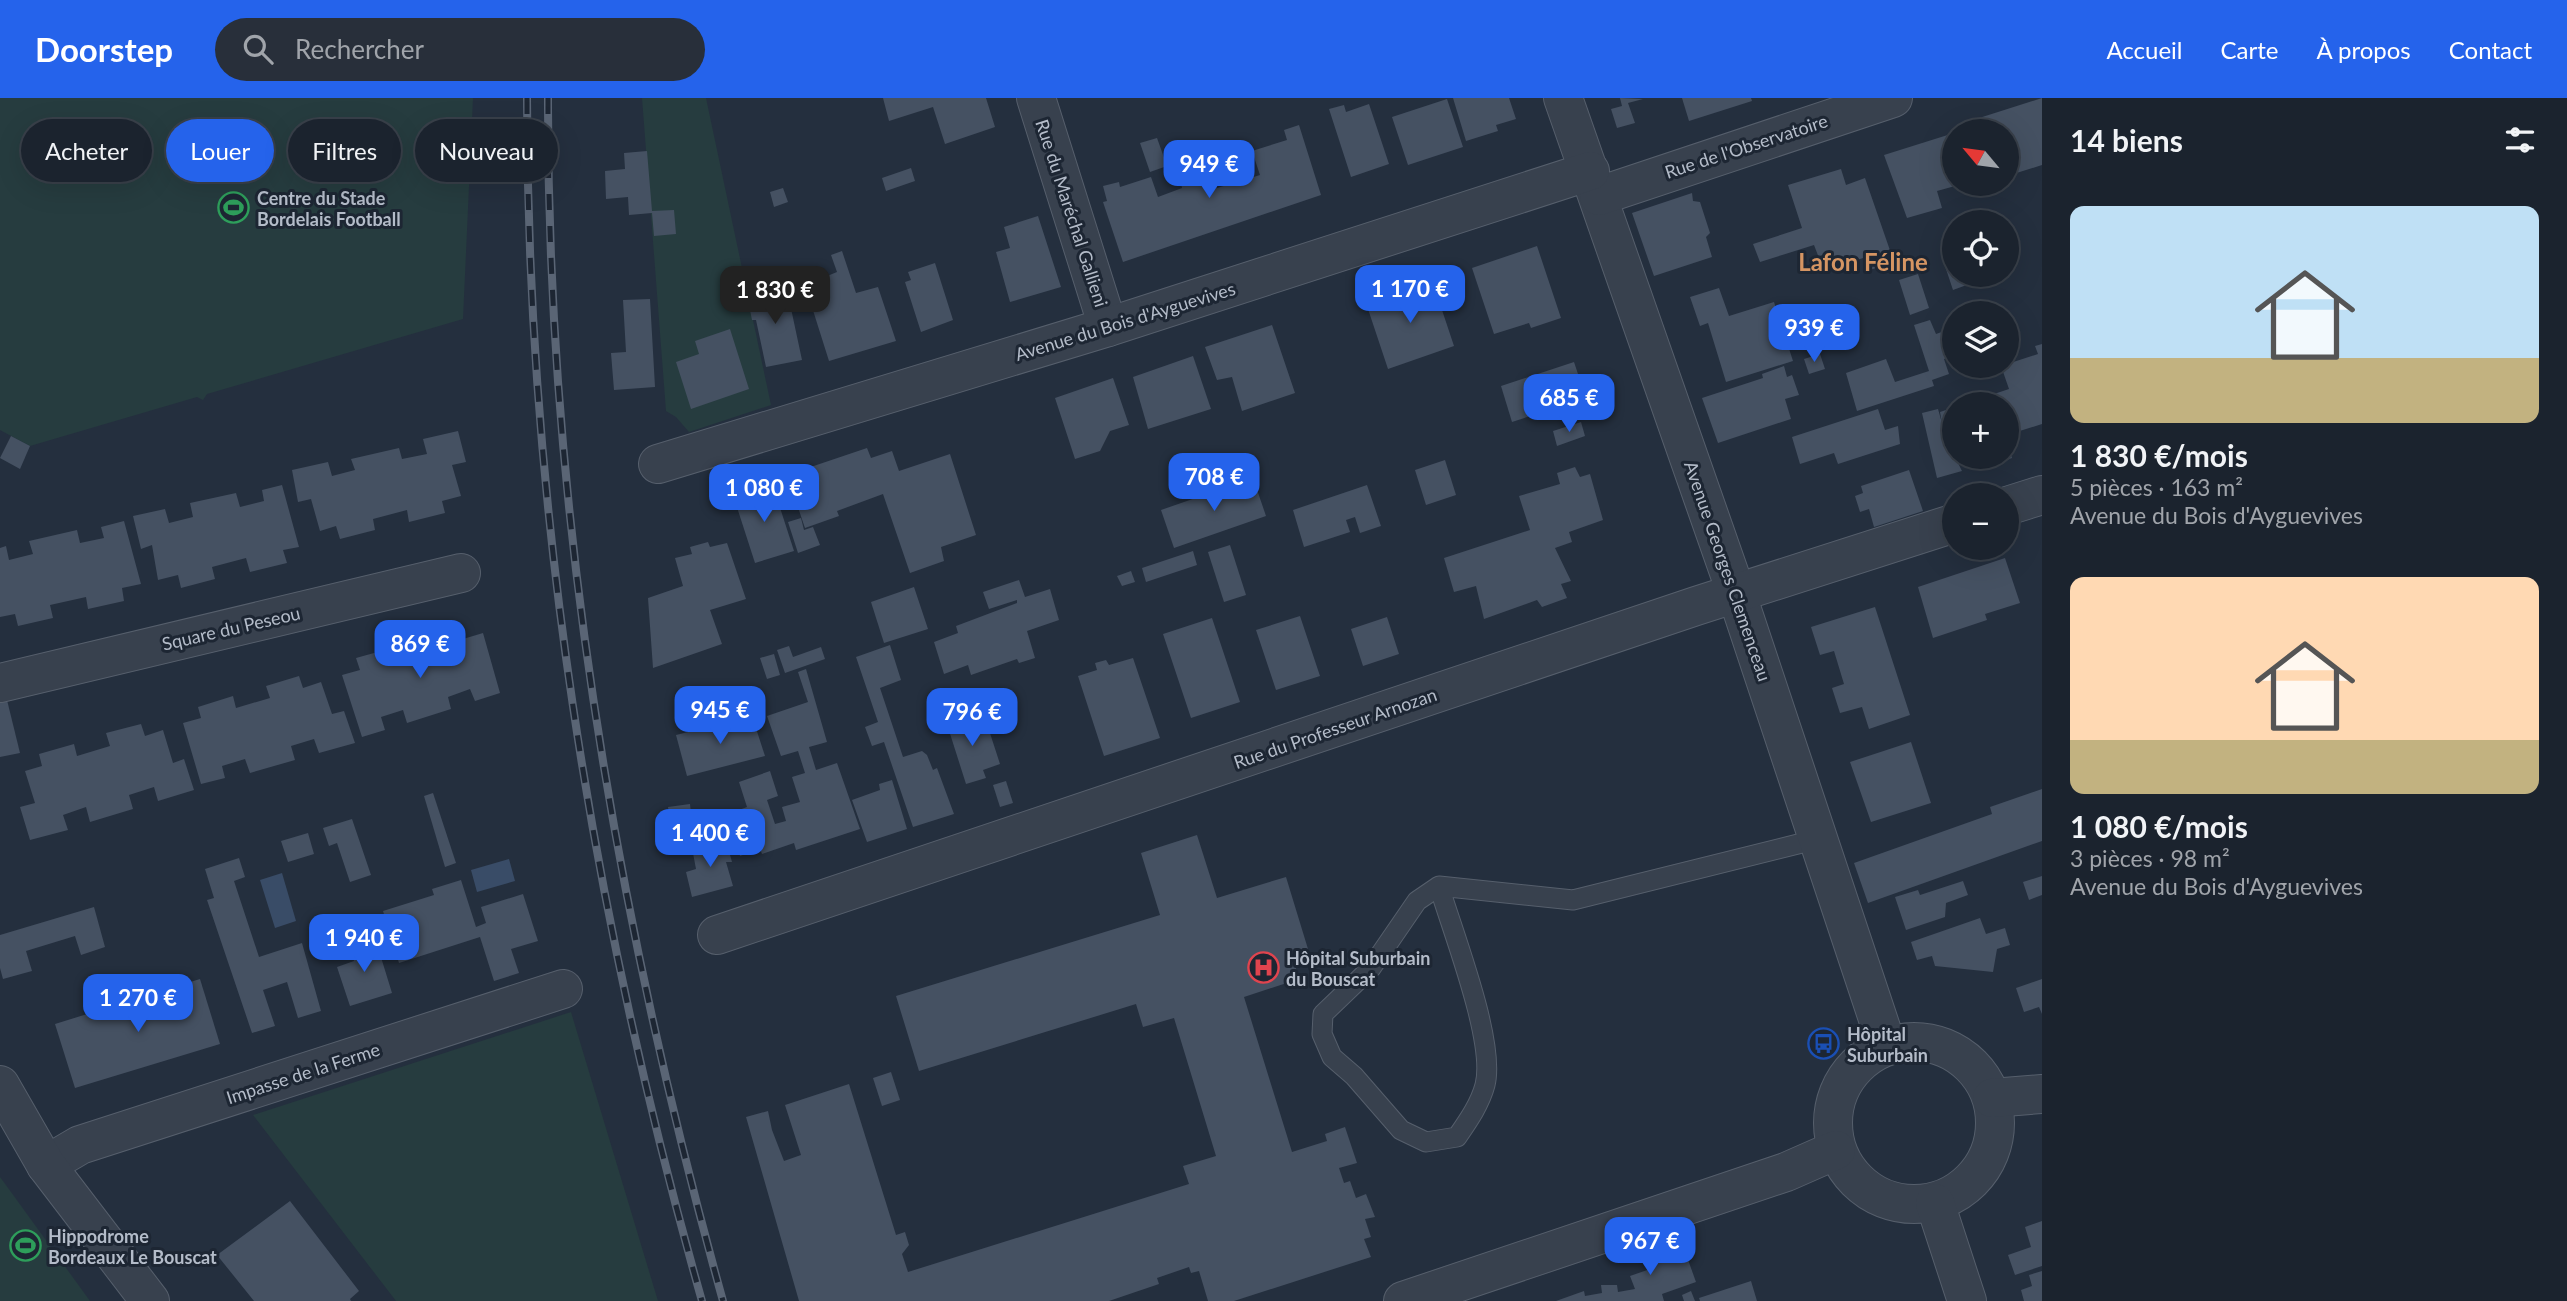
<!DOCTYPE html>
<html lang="fr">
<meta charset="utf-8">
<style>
:root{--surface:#1b232e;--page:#282f3a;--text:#f1f3f6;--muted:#a0a4aa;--line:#39404a;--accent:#2563eb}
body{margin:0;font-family:Lato,sans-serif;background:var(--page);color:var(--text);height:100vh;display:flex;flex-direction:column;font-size:26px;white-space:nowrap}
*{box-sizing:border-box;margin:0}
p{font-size:23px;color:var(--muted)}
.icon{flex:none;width:38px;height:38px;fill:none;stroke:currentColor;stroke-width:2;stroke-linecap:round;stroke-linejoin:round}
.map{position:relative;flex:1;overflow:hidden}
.drawer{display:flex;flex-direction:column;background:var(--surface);width:525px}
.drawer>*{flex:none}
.hud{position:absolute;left:21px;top:21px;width:665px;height:63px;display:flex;gap:14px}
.needle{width:46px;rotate:299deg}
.fabs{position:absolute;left:1942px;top:21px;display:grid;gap:14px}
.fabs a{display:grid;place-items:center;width:77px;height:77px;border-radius:50%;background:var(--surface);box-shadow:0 7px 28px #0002,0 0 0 2px var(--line);font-size:35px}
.price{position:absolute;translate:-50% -60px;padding:0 16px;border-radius:14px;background:var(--accent);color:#fff;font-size:23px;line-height:46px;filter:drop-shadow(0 2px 4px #0008)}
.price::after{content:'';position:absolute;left:50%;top:42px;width:21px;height:16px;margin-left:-10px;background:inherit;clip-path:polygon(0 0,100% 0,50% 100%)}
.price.current{background:#222;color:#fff}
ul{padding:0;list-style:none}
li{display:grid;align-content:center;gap:14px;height:371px;padding:0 28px}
li span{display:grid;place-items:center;height:217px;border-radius:14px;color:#555}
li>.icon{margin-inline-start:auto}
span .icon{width:126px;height:126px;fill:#fffc;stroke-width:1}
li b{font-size:30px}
h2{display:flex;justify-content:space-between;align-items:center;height:84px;padding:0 28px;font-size:30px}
.chip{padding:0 24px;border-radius:32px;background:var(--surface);box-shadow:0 7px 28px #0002,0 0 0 2px var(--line);font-size:24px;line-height:63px}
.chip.current{background:var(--accent);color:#fff}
header{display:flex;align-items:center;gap:42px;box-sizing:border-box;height:98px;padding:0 35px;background:var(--accent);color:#fff}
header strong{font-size:33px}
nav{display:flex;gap:38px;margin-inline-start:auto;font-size:24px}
.search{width:490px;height:63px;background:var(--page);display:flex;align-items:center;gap:18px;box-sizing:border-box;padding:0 24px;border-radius:38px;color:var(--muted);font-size:26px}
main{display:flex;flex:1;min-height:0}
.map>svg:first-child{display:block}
.green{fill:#263c3f}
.water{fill:#394c67}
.building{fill:#455162}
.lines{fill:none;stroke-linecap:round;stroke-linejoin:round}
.service-casing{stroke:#565f6c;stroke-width:21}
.minor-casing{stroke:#565f6c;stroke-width:40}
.tertiary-casing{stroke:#565f6c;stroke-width:40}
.service{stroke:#38414e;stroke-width:19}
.minor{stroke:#38414e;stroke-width:38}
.tertiary{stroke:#38414e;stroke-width:38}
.rail-casing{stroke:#5a6575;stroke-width:8}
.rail{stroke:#1d2633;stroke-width:5;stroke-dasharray:16;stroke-linecap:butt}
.labels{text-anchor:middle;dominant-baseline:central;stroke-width:6;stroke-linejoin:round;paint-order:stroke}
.street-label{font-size:18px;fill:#b4bcc9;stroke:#1d2633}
.poi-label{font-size:18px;font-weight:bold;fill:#b4bcc9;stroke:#1d2633;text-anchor:start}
.district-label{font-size:24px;font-weight:bold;fill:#d59563;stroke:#1d2633}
</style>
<header>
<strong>Doorstep</strong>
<div class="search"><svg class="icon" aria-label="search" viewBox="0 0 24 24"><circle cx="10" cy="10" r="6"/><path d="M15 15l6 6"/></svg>Rechercher</div>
<nav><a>Accueil</a><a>Carte</a><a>À propos</a><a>Contact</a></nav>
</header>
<main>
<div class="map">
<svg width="2042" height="1203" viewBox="0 0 2042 1203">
<rect width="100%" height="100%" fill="#242f3e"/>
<g class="green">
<path d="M0 0H473L463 221 207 296 203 302 197 299 30 348 0 332Z"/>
<path d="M642 0H706L771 307 689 334 676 319 666 313Z"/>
<path d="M571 914 658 1203H396L253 1017Z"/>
<path d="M0 1079 11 1094 90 1203H0Z"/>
</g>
<g class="water">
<path d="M509 761 515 783 477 794 471 772Z"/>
<path d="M282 775 296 823 275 830 260 782Z"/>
</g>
<g class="building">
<path d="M883 0H986L995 29 945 46 933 9 889 23Z"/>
<path d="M1453 0H1509L1516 21 1496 27 1498 33 1466 43Z"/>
<path d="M1620 0 1643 1 1628 5 1635 25 1617 30 1611 11 1622 8Z"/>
<path d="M1682 0H1751L1752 3 1689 23Z"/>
<path d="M2042 0V67L2007 78V33H1980L1976 21Z"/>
<path d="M1447 1 1463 49 1408 67 1392 19Z"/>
<path d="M1369 6 1389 66 1351 79 1329 11 1344 7 1346 14Z"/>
<path d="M1299 27 1321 97 1123 164 1103 104 1107 103 1103 88 1119 84 1120 89 1151 79 1158 99 1182 90 1181 85 1202 79 1204 83 1213 80 1217 90 1260 77 1252 53 1287 42 1284 32Z"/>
<path d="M1954 35 1955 88 1937 93 1942 110 1907 120 1884 57Z"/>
<path d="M1157 40 1167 68 1150 74 1140 45Z"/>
<path d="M647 53 652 113 674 112 676 136 654 138 652 115 629 117 628 99 606 101 605 73 625 71 624 55Z"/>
<path d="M911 70 915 83 886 93 882 80Z"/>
<path d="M1841 71 1846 87 1865 80 1894 164 1870 172 1866 159 1824 173 1814 147 1760 164 1753 146 1802 130 1788 87Z"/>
<path d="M783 90 788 104 774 109 770 94Z"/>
<path d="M1692 95 1693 103 1700 104 1710 135 1706 139 1712 159 1654 178 1632 115Z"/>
<path d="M1038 118 1061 189 1010 204 996 154 1010 150 1004 129Z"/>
<path d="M1537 148 1561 220 1531 230 1529 225 1494 236 1472 170Z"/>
<path d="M842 153 856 195 878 189 896 243 829 263 805 187 837 174 831 157Z"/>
<path d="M935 165 953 222 921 234 905 184 911 182 908 174Z"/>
<path d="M1955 165V177H1994L1953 192 1945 168Z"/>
<path d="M1918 176 1929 210 1910 217 1899 182Z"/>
<path d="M1432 182 1454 248 1388 271 1366 205Z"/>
<path d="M786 187 802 262 766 269 756 222H752L747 197Z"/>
<path d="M1719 190 1729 218 1774 204 1793 263 1726 284 1708 225 1700 228 1690 199Z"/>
<path d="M650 201 655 289 614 292 611 255 626 254 623 202Z"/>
<path d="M1930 222 1936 236 1950 231 1955 245V257L1944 261 1949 276 1932 282 1934 288 1857 313 1846 275 1886 261 1895 284 1929 273 1914 227Z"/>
<path d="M1272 227 1295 295 1242 313 1232 279 1217 282 1205 249Z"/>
<path d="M730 231 749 291 691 311 676 264 699 256 695 243Z"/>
<path d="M2042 246V326L2007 337V306H1964L2009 291 2001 268 2038 256 2035 248Z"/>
<path d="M1820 256 1825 271 1809 276 1804 261Z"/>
<path d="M1193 258 1211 311 1148 331 1133 279Z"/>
<path d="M1574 264 1586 300 1512 324 1501 288Z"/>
<path d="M1784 268 1787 279 1792 277 1799 297 1785 301 1791 321 1718 345 1702 300 1763 280 1762 276Z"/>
<path d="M1113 280 1129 327 1110 333 1100 353 1075 361 1055 300Z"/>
<path d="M1955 309V359L1962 373 1937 380 1922 315 1938 311 1942 325 1940 314Z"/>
<path d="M1878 311 1885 332 1898 328 1900 346 1838 366 1834 355 1800 366 1792 339Z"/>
<path d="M1581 324 1585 338 1557 348 1553 333Z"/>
<path d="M458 333 466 364 452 367 461 398 442 403 445 415 409 424 407 412 373 421 375 432 340 441 336 428 320 433 311 401 298 404 292 372 328 364 332 378 355 372 351 361 399 350 402 361 427 356 423 341Z"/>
<path d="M11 338 30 348 20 371 0 360Z"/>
<path d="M2008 347 2012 360 1985 369 1981 359H2007Z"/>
<path d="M867 350 871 360 892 353 899 373 950 356 976 437 941 449 944 463 910 475 883 396 837 413 839 418 805 430 787 377Z"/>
<path d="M1445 362 1456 397 1426 407 1415 372Z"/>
<path d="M1575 369 1580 379 1590 376 1603 422 1569 434 1572 444 1555 450 1571 483 1561 486 1567 500 1542 509 1537 502 1484 521 1476 488 1454 494 1444 460 1530 432 1519 398 1560 386 1557 375Z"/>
<path d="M1909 372 1923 413 1874 429 1869 411 1860 414 1855 398 1863 395 1861 388Z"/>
<path d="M1253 380 1266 418 1174 450 1161 412Z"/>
<path d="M282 387 299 449 283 452 287 465 250 474 246 460 212 469 215 481 181 490 178 477 158 482 152 447 141 451 133 418 165 411 169 425 193 419 190 405 236 395 240 409 264 403 262 392Z"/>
<path d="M1367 387 1381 428 1360 435 1355 419 1346 422 1350 434 1304 449 1293 412Z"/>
<path d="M773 388 794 453 755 465 734 400Z"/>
<path d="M801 420 804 432 813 429 820 447 798 455 788 424Z"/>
<path d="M124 423 141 486 122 490 124 503 88 511 86 499 50 507 53 520 18 528 15 516 0 519V450L6 448 9 462 33 456 29 443 77 432 80 445 104 440 101 429Z"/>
<path d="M708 444 710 449 727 445 746 501 710 512 722 546 653 570 648 500 683 488 675 460 692 456 690 449Z"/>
<path d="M1230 447 1246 497 1224 504 1208 454Z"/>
<path d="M1193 453 1197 467 1146 484 1142 470Z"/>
<path d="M2005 460 2020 505 1985 516 1987 522 1933 540 1918 489Z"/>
<path d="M1131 473 1135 484 1122 488 1117 478Z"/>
<path d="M1019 482 1025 499 1050 491 1059 522 1027 533 1035 560 1019 565 1017 561 971 577 968 567 944 576 934 544 958 535 956 528 1017 505V502L989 511 983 494Z"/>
<path d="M914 489 928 531 884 545 871 504Z"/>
<path d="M1875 509 1910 617 1869 631 1862 609 1840 615 1832 590 1844 586 1834 553 1820 557 1811 529Z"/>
<path d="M1300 518 1320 578 1276 592 1256 532Z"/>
<path d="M1387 519 1399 556 1363 568 1351 531Z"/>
<path d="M1212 520 1240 604 1191 620 1163 536Z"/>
<path d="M460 529 463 541 483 535 500 595 475 603 470 591 448 599 451 611 407 625 403 612 381 619 385 632 362 639 342 577 360 572 356 560 392 550 395 560 428 549 425 540Z"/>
<path d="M890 547 901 582 880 590 903 659 922 653 927 657 933 672 937 670 954 716 913 729 884 644 872 648 865 629 878 624 856 559Z"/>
<path d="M789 548 793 559 821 549 825 561 785 575 777 552Z"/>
<path d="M774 556 780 577 767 581 760 560Z"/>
<path d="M1133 560 1160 640 1104 658 1078 578 1097 572 1095 565 1106 562 1109 567Z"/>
<path d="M806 571 827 644 809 649 816 672 837 665 860 731 796 752 794 745 762 756 760 751 740 758 728 716 747 709 739 684 770 673 778 698 767 702 775 726 786 723 782 709 800 704 792 679 805 675 798 653 781 658 767 618 808 604 798 574Z"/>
<path d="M299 578 303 590 321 584 332 616 344 613 355 645 319 655 314 641 291 648 295 662 250 675 245 661 222 668 225 680 201 686 183 625 201 620 198 609 233 598 236 610 270 600 266 588Z"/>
<path d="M7 602 20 655 0 659V604Z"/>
<path d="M970 615 976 634 988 629 1000 666 983 672 986 680 966 686 946 623Z"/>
<path d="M752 618 765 658 687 678 676 637Z"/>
<path d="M141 626 145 638 163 632 173 665 184 661 194 692 158 703 154 689 129 697 133 711 90 724 86 709 63 717 68 732 30 742 20 709 35 705 25 673 42 668 39 656 74 646 77 658 110 648 106 635Z"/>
<path d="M1911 644 1931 705 1871 724 1850 664Z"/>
<path d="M892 682 907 731 867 744 852 702 880 692 879 686Z"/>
<path d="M1006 683 1013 705 1000 709 993 687Z"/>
<path d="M2042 691V743L1868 805 1854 765 1992 716 1990 709Z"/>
<path d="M433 695 456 765 445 769 424 698Z"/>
<path d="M690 706 692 724 684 726 687 736 673 738 668 709Z"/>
<path d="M352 721 371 777 350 784 337 745 329 748 323 730Z"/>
<path d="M308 735 314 756 288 764 281 743Z"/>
<path d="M1197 737 1217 800 1286 779 1308 851 1292 856 1299 881 1244 899 1292 1054 1327 1043 1325 1036 1345 1029 1357 1065 1339 1070 1344 1085 1350 1083 1356 1100 1366 1096 1375 1119 1365 1121 1371 1139 1364 1141 1371 1159 1234 1203H1208L1199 1173 1191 1175 1189 1169 1157 1180 1159 1186 1109 1203H799L746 1019 768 1013 772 1032 784 1063 801 1057 785 1007 849 986 896 1137 905 1134 909 1147 902 1156 908 1174 1189 1086 1183 1068 1216 1058 1174 920 1143 929 1136 906 919 973 896 898 1160 817 1141 755Z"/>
<path d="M726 742 732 764H726L733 788 692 799 686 774 696 771 692 750Z"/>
<path d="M239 760 245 779 234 783 259 859 302 845 321 913 298 920 287 884 263 892 275 928 252 935 207 802 214 800 205 771Z"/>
<path d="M2042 778V797L2029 802 2023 784Z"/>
<path d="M461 782 476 829 486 825 481 809 523 796 538 843 511 851 519 875 494 883 480 839 399 865 383 813 434 797 432 791Z"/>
<path d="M1963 783 1968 797 1946 805 1945 819 1906 832 1895 799 1918 792 1920 797Z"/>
<path d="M94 809 105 849 81 857 75 838 26 853 32 873 3 881 0 870V837Z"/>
<path d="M1980 820 1986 836 2005 830 2010 847 1997 851 1993 874 1935 868 1932 858 1917 862 1911 844Z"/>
<path d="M369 839 374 857 380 856 392 895 350 908 337 869 354 863 349 845Z"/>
<path d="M200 881 220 946 75 990 55 926Z"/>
<path d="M2042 881V916L2039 909 2024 914 2016 890Z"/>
<path d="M891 974 900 1002 882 1008 873 980Z"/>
<path d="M290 1103 359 1193 350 1201 351 1203H254L217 1157Z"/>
<path d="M2042 1123V1168L2015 1177 2008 1157 2031 1149 2025 1129Z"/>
<path d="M1672 1140 1675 1147 1682 1145 1696 1184 1662 1196 1664 1203H1556L1584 1193 1585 1198 1602 1195 1601 1187H1617L1618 1194 1635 1191 1630 1178 1653 1170 1646 1148Z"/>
<path d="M2042 1173V1203H2024L2021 1192 2032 1188 2029 1177Z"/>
<path d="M1751 1183 1757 1203H1700L1699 1200Z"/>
<path d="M1691 1193 1695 1203H1684L1682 1197Z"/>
</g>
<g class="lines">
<defs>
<path id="service" d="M1439 788C1453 835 1496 944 1485 987 1480 1006 1468 1023 1457 1039L1426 1044 1401 1032 1354 978 1332 959 1322 936 1323 916 1371 870 1417 803 1439 788 1573 802 1818 741"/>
<g id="minor">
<path d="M1036 0 1108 229"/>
<path d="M1563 0 1737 497 1887 948"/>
<path d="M1599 98 1893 0"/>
<path d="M658 366 1108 229 1590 73"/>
<path d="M2007 408 2042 397"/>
<path d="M0 585 461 475"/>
<path d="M717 837 1696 508 1955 425"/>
<circle cx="1914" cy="1025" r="81"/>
<path d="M1992 1000 2042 996"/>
<path d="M46 1067 80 1047 563 891"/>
<path d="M1935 1105 1967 1203"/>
<path d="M1403 1203 1786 1074 1836 1052"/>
</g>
<path id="tertiary" d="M0 987 46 1067 150 1203"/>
</defs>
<use href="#service" class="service-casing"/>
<use href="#minor" class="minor-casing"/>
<use href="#tertiary" class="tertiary-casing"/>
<use href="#service" class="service"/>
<use href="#minor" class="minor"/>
<use href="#tertiary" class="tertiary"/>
<defs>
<g id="rail">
<path d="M527 0C527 406 591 813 702 1203"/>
<path d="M548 0C547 407 614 812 723 1203"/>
</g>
</defs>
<use href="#rail" class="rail-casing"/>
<use href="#rail" class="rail"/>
</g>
<defs>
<symbol id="stadium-ring" viewBox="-11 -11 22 22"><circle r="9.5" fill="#1d2633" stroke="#2e9e5b" stroke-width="1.5"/><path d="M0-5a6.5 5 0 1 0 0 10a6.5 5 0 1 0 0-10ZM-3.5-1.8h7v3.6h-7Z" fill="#2e9e5b"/></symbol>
<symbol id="hospital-ring" viewBox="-11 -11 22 22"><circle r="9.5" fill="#1d2633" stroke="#e0444e" stroke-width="1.5"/><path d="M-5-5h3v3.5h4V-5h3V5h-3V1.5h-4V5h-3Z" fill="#e0444e"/></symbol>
<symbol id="bus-ring" viewBox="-11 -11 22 22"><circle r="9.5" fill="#1d2633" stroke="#1a4fb4" stroke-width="1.5"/><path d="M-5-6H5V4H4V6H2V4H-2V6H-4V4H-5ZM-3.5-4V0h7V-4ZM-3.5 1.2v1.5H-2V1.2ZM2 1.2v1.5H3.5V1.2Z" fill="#1a4fb4"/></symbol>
</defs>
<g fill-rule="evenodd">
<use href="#stadium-ring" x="216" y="92" width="35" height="35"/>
<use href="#hospital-ring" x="1246" y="852" width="35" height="35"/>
<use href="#bus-ring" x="1806" y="928" width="35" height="35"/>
<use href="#stadium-ring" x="8" y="1130" width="35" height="35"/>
</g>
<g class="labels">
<g class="street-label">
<text transform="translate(1746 48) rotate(-18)">Rue de l'Observatoire</text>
<text transform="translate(1072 115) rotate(72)">Rue du Maréchal Gallieni</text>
<text transform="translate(1125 223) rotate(-17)">Avenue du Bois d'Ayguevives</text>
<text transform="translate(1728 473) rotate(71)">Avenue Georges Clemenceau</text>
<text transform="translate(231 530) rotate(-13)">Square du Peseou</text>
<text transform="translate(1335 630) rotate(-19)">Rue du Professeur Arnozan</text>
<text transform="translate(303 975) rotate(-18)">Impasse de la Ferme</text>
</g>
<g class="poi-label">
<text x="257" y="100">Centre du Stade<tspan x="257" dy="21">Bordelais Football</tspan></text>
<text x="1286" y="860">Hôpital Suburbain<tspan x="1286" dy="21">du Bouscat</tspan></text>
<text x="1847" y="936">Hôpital<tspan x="1847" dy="21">Suburbain</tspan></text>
<text x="48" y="1138">Hippodrome<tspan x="48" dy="21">Bordeaux Le Bouscat</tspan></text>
</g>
<g class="district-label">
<text x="1863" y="163">Lafon Féline</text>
</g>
</g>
</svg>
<div class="fabs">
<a><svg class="needle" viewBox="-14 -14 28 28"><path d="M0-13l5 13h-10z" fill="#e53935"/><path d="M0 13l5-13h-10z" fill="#a0a4aa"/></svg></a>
<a><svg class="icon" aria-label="locate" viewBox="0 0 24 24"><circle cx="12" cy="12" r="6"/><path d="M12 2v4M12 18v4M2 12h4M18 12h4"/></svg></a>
<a><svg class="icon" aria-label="layers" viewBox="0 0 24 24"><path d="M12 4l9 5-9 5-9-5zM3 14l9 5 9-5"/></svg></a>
<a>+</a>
<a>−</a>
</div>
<b class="price" style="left:1209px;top:102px">949 €</b>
<b class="price" style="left:1410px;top:227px">1 170 €</b>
<b class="price current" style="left:775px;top:228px">1 830 €</b>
<b class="price" style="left:1814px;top:266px">939 €</b>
<b class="price" style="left:1569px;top:336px">685 €</b>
<b class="price" style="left:1214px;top:415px">708 €</b>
<b class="price" style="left:764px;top:426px">1 080 €</b>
<b class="price" style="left:420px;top:582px">869 €</b>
<b class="price" style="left:720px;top:648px">945 €</b>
<b class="price" style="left:972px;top:650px">796 €</b>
<b class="price" style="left:710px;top:771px">1 400 €</b>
<b class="price" style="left:364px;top:876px">1 940 €</b>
<b class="price" style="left:138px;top:936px">1 270 €</b>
<b class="price" style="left:1650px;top:1179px">967 €</b>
<div class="hud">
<a class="chip">Acheter</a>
<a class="chip current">Louer</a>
<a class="chip">Filtres</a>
<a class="chip">Nouveau</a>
</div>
</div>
<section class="drawer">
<h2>14 biens<svg class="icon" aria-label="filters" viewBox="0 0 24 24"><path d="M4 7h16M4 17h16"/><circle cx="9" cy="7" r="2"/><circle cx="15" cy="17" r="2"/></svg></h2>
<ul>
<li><span style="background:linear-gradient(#bfe0f5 70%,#c2b280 0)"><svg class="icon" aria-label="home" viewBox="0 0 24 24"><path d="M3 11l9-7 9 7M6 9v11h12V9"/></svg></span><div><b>1 830 €/mois</b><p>5 pièces · 163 m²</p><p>Avenue du Bois d'Ayguevives</p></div></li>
<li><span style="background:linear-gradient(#ffd9b3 75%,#c2b280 0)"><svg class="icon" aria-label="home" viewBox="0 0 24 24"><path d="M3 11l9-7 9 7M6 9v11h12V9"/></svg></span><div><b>1 080 €/mois</b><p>3 pièces · 98 m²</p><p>Avenue du Bois d'Ayguevives</p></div></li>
</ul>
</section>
</main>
